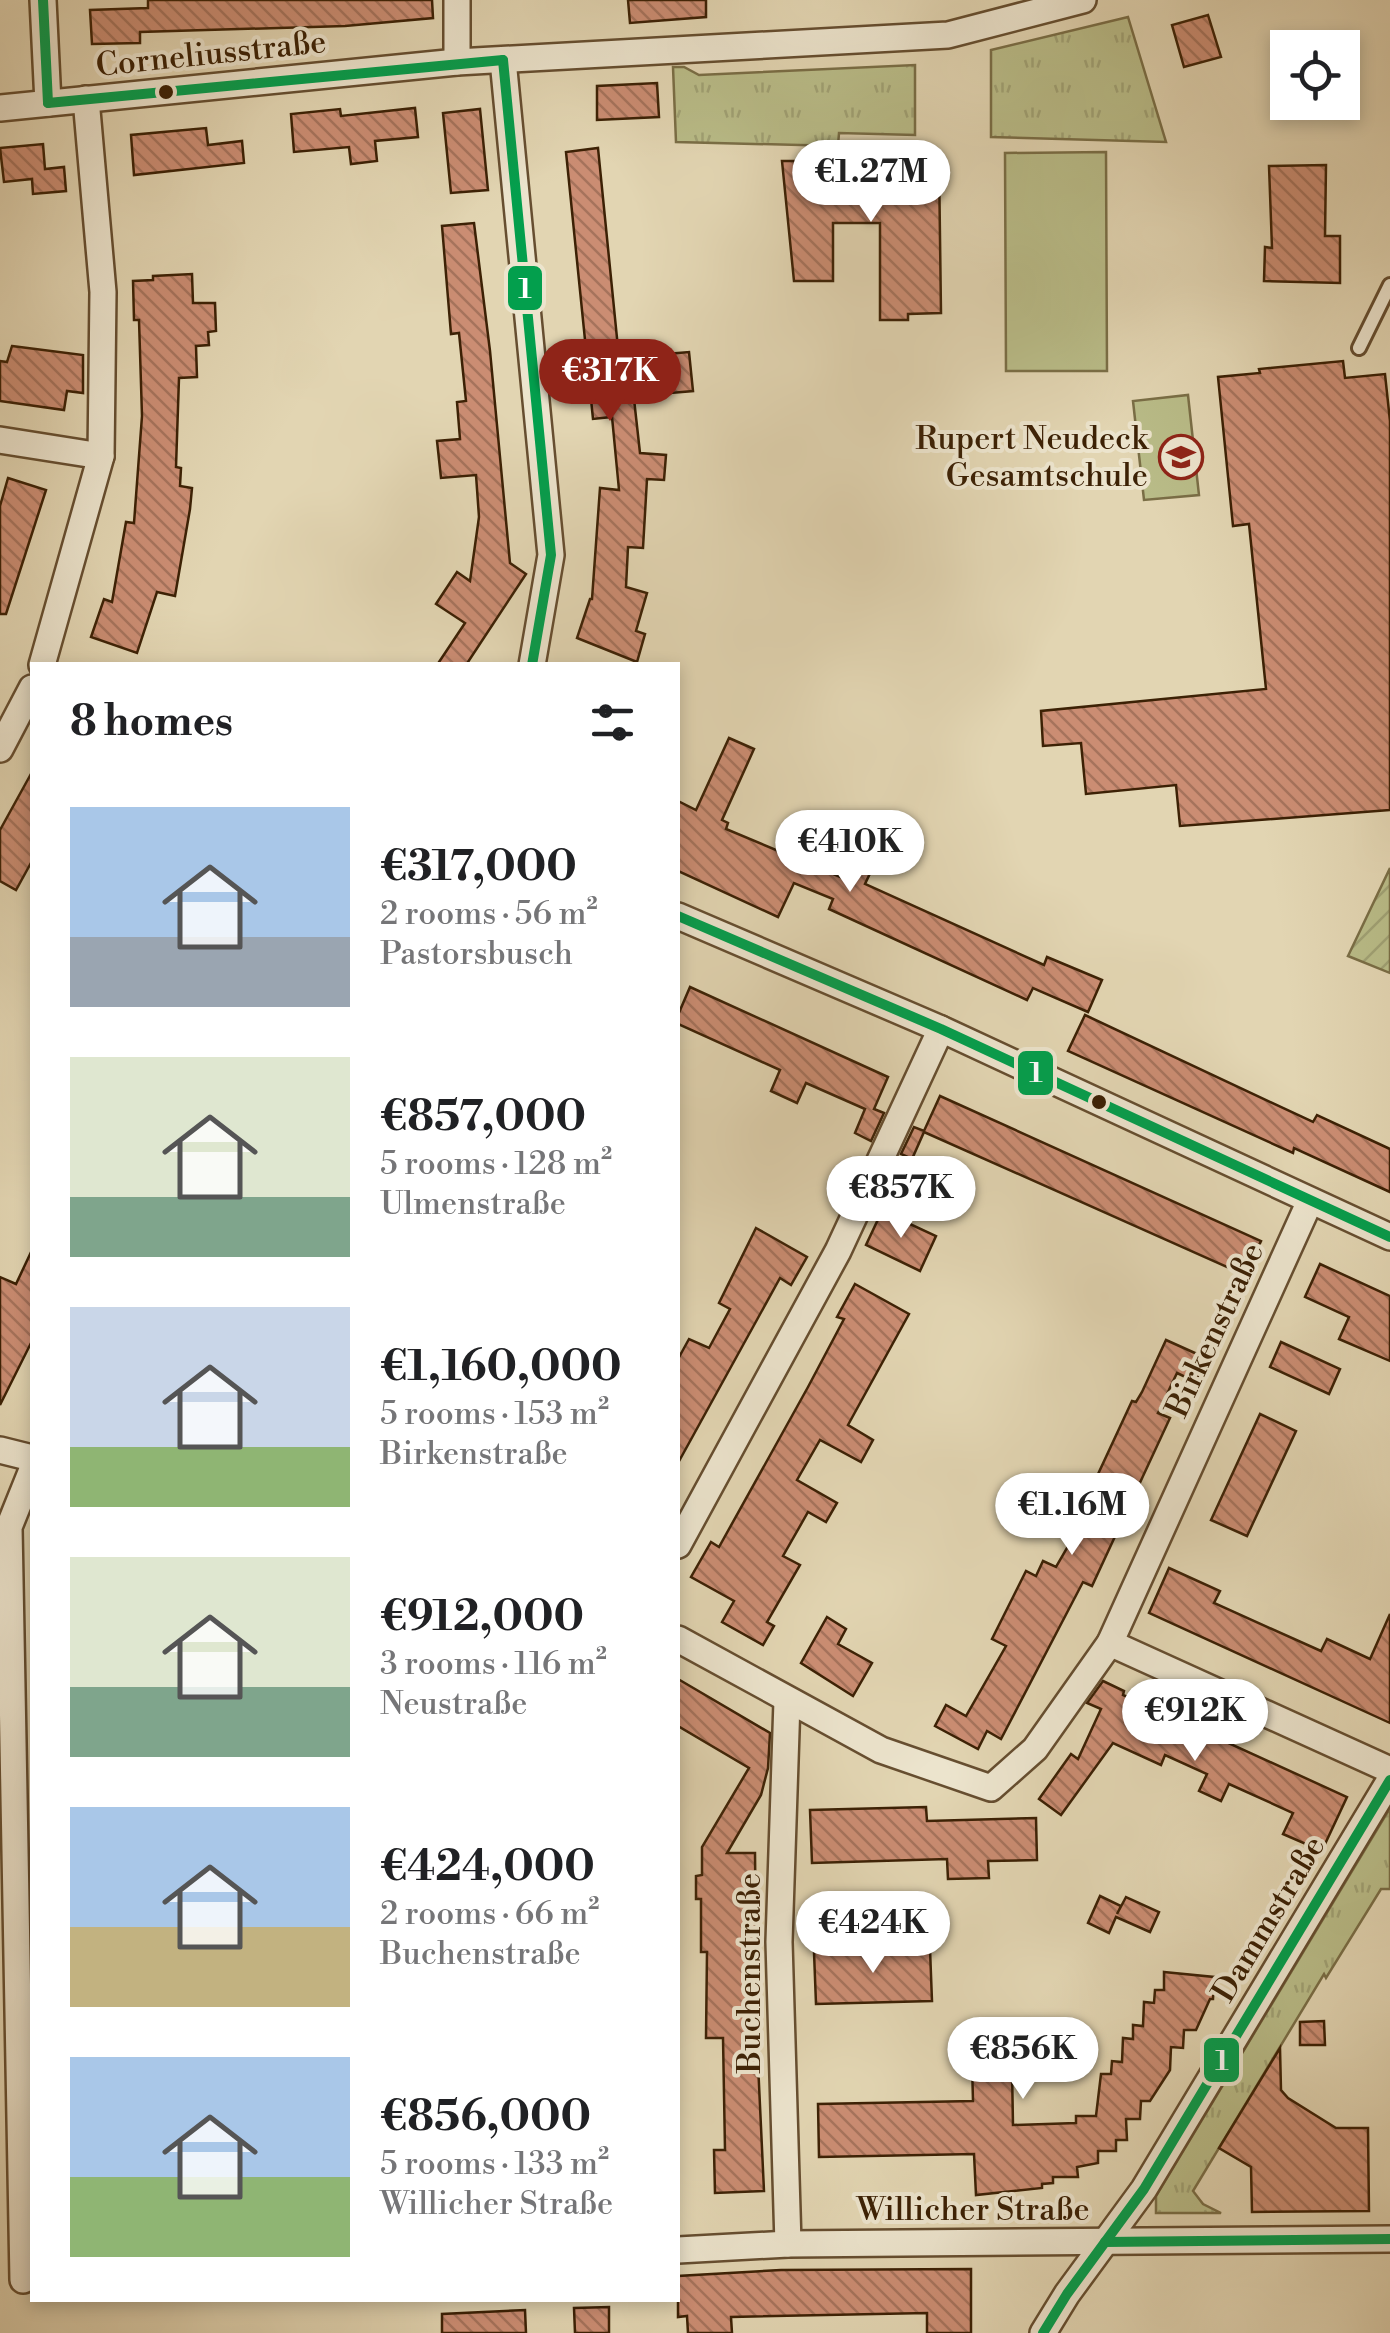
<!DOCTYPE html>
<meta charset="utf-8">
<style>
:root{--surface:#fff;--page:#f2f2f2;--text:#202124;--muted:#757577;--accent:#8f2418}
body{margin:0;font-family:"Libre Bodoni",serif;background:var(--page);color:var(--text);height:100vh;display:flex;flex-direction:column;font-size:38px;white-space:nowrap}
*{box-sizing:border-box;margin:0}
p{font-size:32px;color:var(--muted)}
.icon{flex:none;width:55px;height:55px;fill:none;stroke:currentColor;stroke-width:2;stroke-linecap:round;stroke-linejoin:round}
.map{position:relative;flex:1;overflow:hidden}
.drawer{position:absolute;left:30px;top:662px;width:650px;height:1640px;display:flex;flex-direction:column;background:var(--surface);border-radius:0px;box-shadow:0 5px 15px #0003}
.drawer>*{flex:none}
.tools{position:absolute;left:1270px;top:30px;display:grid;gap:20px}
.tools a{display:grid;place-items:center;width:90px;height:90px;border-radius:0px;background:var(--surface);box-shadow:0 5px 15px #0003;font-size:50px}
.price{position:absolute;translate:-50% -85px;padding:0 22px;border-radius:35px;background:#fff;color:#222;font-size:32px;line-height:65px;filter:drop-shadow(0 2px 5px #0008)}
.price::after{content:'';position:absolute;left:50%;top:60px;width:30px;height:22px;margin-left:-15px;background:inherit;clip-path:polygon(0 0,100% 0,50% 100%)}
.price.active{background:var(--accent);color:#fff}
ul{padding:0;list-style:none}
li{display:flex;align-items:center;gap:30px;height:250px;padding:0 40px}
li span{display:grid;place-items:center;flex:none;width:280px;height:200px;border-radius:0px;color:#555}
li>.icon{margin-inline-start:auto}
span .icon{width:120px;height:120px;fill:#fffc;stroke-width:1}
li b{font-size:42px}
h2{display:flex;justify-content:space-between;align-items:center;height:120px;padding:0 40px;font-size:42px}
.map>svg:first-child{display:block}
.grass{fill:url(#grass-tufts);stroke:#7a6e46;stroke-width:2.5}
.garden{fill:url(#garden-furrows);stroke:#7a6e46;stroke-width:2.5}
.pitch{fill:#b9bc88;stroke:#7a6e46;stroke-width:2.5}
.building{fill:url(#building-back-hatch);stroke:#3c2105;stroke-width:2.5}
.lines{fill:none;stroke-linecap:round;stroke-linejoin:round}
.lane-casing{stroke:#664e30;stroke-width:18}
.street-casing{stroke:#664e30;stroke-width:30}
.lane{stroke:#ece4cd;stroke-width:12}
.street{stroke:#ece4cd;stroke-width:25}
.bus-1-casing{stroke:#ece4cd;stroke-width:18}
.bus-1{stroke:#039f4d;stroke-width:10}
.bus-dot{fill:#3c2105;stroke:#ece4cd;stroke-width:4}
.labels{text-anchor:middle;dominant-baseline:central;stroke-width:8;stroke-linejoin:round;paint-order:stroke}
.street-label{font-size:32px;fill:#3c2105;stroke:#ece4cd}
.poi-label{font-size:32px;fill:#3c2105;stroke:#ece4cd;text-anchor:end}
.line-badge{stroke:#ece4cd;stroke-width:4}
.badge-label{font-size:28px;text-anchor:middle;font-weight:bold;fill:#fff}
</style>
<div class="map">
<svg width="1390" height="2333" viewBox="0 0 1390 2333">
<defs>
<pattern id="grass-tufts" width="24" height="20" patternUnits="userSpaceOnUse" patternTransform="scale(2.5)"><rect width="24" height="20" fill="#b9bc88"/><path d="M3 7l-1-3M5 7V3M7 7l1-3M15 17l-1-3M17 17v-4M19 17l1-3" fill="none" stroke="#a0a174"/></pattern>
<pattern id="garden-furrows" width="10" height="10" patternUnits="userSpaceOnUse" patternTransform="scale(2.5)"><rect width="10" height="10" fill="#b9bc88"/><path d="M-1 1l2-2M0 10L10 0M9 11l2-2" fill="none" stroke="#a0a174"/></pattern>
<pattern id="building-back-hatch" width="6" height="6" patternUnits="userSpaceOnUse" patternTransform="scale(2.5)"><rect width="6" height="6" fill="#cb8d73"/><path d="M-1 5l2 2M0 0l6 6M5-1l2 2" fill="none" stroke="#a6735c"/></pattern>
</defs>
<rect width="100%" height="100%" fill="#e2d5b2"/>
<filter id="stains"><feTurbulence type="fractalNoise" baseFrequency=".002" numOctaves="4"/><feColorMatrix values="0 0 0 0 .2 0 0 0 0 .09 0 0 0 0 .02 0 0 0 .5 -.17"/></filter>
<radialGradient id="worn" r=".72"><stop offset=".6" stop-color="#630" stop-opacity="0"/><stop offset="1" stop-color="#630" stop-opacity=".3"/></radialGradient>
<g class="grass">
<path d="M1128 17 1166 142 991 137V50Z"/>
<path d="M915 65V135L839 133 838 146 676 142 673 67H684L699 75Z"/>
<path d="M1390 1808V1889H1381L1326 1978 1324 1974 1193 2191 1203 2204 1221 2213H1156V2196Z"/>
</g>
<path class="garden" d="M1390 868V973L1348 956Z"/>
<g class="pitch">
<path d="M1106 152 1107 371H1006L1005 153Z"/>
<path d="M1188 395 1199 495 1144 500 1133 401Z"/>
</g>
<g class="building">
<path d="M148 0H432L433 18 345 26 140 32V43L92 44 90 10 148 8Z"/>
<path d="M628 0H706V17L630 23Z"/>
<path d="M1208 15 1221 57 1184 67 1172 25Z"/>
<path d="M657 83 659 117 597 120V86Z"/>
<path d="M415 108 418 137 375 141 377 161 351 164 349 147 294 152 291 114 340 109 341 116Z"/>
<path d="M480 109 488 190 451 193 443 113Z"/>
<path d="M206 128 208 145 242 141 244 163 134 175 131 135Z"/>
<path d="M43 144 45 169 64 167 66 191 33 194 32 179 4 182 0 148Z"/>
<path d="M598 148 621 378 647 375 649 397 634 399 640 453 666 455 664 480 647 479 643 548 628 547 626 587 647 593 636 631 645 634 637 662 577 638 590 599H592L600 488 619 490 612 417 593 419 566 152Z"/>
<path d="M782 161H939L941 313 908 314V320H880V223H833V281H794Z"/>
<path d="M1326 165 1325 236H1340V283L1264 281 1265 247 1272 248 1269 166Z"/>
<path d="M474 223 490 351 510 563 526 574 466 665H437L465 623 436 604 457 572 470 581 479 517 476 475 441 478 437 441 460 439 457 402 466 401 459 333 451 334 442 226Z"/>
<path d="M192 274 193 303H215L216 331 208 332 209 345 196 346 197 377 179 378 176 467 181 468 180 486 192 488 190 509 175 596 157 592 137 653 91 637 104 599 112 602 126 522 134 523 142 416 139 320H134L133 281 153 280V276Z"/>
<path d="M12 346 83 355V393L67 391 64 410 0 401V361L7 362Z"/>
<path d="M689 352 693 391 671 393 667 354Z"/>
<path d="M1343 361 1345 378 1385 374 1390 421V810L1180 826 1176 785 1086 794 1081 743 1043 746 1041 711 1266 689 1249 524 1233 526 1218 377 1260 373 1259 369Z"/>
<path d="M8 478 46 490 6 614H0V506Z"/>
<path d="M729 738 754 749 722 820 728 823 726 829 843 878 853 855 874 865 865 884 1044 965 1047 957 1102 980 1088 1012 1033 988 1027 1000 829 909 833 899 794 883 778 917 678 871V801L696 810Z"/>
<path d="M32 772V861L16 890 0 881V830Z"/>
<path d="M690 987 888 1077 874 1109 884 1113 871 1141 855 1133 865 1109 806 1083 797 1103 771 1091 780 1070 678 1024V1015Z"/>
<path d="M1085 1015 1313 1122 1317 1115 1390 1149V1192L1294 1148 1293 1153 1068 1051Z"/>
<path d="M940 1096 1261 1241 1245 1275 924 1132 912 1159 901 1154 914 1127 924 1131Z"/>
<path d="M882 1211 936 1236 920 1271 866 1245Z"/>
<path d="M756 1228 807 1257 791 1285 780 1278 678 1463V1359L689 1339 709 1348 730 1309 719 1303Z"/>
<path d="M32 1250V1341L0 1405V1277L16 1284Z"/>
<path d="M1320 1264 1390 1296V1361L1339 1339 1349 1317 1305 1297Z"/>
<path d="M855 1284 909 1314 848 1425 873 1440 861 1462 820 1440 797 1480 837 1503 826 1522 808 1512 783 1556 800 1565 767 1622 774 1626 763 1645 722 1622 734 1601 691 1577 711 1542 719 1547 808 1387 844 1319 837 1317Z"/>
<path d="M1166 1340 1206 1358 1196 1382 1177 1373 1158 1413 1170 1418 1092 1586 1083 1582 1001 1739 987 1731 978 1749 935 1726 946 1705 966 1716 1006 1646 992 1639 1026 1571 1036 1576 1043 1561 1056 1567 1074 1536 1090 1502 1086 1500 1132 1401 1136 1402 1142 1392Z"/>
<path d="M1281 1342 1340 1369 1329 1394 1270 1367Z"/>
<path d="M1260 1414 1296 1431 1247 1536 1211 1520Z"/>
<path d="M1169 1568 1220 1591 1214 1603 1321 1651 1327 1639 1370 1659 1390 1614V1723L1149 1613Z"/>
<path d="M827 1617 846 1629 838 1644 872 1663 853 1696 801 1663Z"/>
<path d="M678 1679 770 1733 768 1768 761 1795 727 1853H755L757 2042 764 2191 715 2193 714 2150H725L723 2038H706L707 1952H701V1899H696V1876L702 1875V1847L749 1768 678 1726Z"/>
<path d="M1103 1681 1124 1691 1123 1695 1347 1797 1325 1844 1312 1838 1308 1845 1283 1834 1293 1813 1229 1784 1221 1801 1199 1791 1207 1774 1165 1755 1161 1765 1113 1743 1061 1815 1039 1799 1071 1754 1078 1759 1101 1709 1087 1703Z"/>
<path d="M926 1807 927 1821 1036 1818 1037 1860 988 1861 989 1878 948 1879 947 1859 812 1863 810 1810Z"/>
<path d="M1100 1896 1121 1906 1117 1914 1126 1897 1159 1912 1150 1932 1116 1917 1109 1933 1088 1923Z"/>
<path d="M899 1949H930L932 2001 816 2004 814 1952Z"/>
<path d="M1164 1972 1214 1977 1213 1999H1210L1196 2030H1184L1183 2048 1171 2047 1170 2070 1150 2101H1141L1140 2119H1126L1127 2140H1116V2151H1098V2163L1077 2167 1078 2177H1053V2183L1042 2184V2188L976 2195 974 2154 819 2157 818 2104 973 2101 971 2024 1042 2022 1044 2069H1012L1013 2125 1076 2123V2116H1096L1101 2074H1111L1112 2061 1122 2062 1123 2038 1133 2039V2025L1143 2026 1144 2002 1154 2003 1155 1990H1164Z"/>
<path d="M1324 2021 1325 2045H1300V2022Z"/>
<path d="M1280 2048 1281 2090 1288 2098 1336 2128H1368L1369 2211 1252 2212 1251 2167 1219 2148Z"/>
<path d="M971 2269V2333H927V2313L731 2317 732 2333H688L687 2316 678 2317V2276L781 2270Z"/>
<path d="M609 2307V2333H575L574 2308Z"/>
<path d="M525 2310 526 2333H442V2314Z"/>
</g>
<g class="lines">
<defs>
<path id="lane" d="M1359 348 1390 285"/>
<g id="street">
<path d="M43 0 48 103"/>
<path d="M457 0V62"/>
<path d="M503 60 551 555 532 665"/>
<path d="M0 108 457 62 948 35 1083 0"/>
<path d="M0 440 101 456"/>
<path d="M42 665 101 456 103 292 86 99"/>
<path d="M0 749 32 688"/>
<path d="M678 916 941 1029 1390 1237"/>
<path d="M0 1450 32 1458"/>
<path d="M678 1545 838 1251 941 1029"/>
<path d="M678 1639 881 1750 991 1788 1035 1749 1110 1643 1310 1201"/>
<path d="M1110 1643 1390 1770"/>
<path d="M787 1701 779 1942 788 2244"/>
<path d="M678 2250 788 2244 1390 2239"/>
<path d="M23 2280 9 1527 32 1470"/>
<path d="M1043 2333 1067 2294 1144 2189 1390 1780"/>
</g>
</defs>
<use href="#lane" class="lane-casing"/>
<use href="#street" class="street-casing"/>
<use href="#lane" class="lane"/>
<use href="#street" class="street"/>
<defs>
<g id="bus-1">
<path d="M43 0 48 103"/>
<path d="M503 60 551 555 532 665"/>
<path d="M48 103 503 60"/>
<path d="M678 916 941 1029 1390 1237"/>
<path d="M1105 2242 1390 2239"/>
<path d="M1043 2333 1067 2294 1144 2189 1390 1780"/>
</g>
</defs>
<use href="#bus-1" class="bus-1-casing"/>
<use href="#bus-1" class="bus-1"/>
</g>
<defs>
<symbol id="school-ring" viewBox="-11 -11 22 22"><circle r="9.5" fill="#ece4cd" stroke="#8f2418" stroke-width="1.5"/><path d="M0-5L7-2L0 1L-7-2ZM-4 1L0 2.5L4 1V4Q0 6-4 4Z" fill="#8f2418"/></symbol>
</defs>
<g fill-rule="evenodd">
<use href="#school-ring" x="1156" y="432" width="50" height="50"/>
</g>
<g class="bus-dot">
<circle cx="166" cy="92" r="9"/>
<circle cx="1099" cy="1102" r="9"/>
</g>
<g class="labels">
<g class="street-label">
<text transform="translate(211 54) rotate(-6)">Corneliusstraße</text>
<text transform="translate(1215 1330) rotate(-65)">Birkenstraße</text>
<text transform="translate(1269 1919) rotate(-59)">Dammstraße</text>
<text transform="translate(750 1973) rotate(-90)">Buchenstraße</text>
<text x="973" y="2210">Willicher Straße</text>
</g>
<g class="poi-label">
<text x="1148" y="439">Rupert Neudeck<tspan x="1148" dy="37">Gesamtschule</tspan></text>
</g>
</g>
<g class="line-badge">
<rect x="506" y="264" width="38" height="48" rx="10" fill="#039f4d"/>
<rect x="1016" y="1049" width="39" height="48" rx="10" fill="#039f4d"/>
<rect x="1202" y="2036" width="39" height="48" rx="10" fill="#039f4d"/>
</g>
<g class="badge-label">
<text x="525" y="298">1</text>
<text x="1036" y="1082">1</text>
<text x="1222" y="2070">1</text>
</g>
<rect width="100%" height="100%" filter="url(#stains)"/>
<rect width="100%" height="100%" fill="url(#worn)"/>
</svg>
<div class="tools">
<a><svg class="icon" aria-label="locate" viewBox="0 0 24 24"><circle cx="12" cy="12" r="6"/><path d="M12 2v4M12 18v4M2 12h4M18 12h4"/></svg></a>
</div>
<b class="price" style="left:871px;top:225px">€1.27M</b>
<b class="price active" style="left:610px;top:424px">€317K</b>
<b class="price" style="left:850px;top:895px">€410K</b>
<b class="price" style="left:901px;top:1241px">€857K</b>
<b class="price" style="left:1072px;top:1558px">€1.16M</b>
<b class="price" style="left:1195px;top:1764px">€912K</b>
<b class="price" style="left:873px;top:1976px">€424K</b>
<b class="price" style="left:1023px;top:2102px">€856K</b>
<section class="drawer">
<h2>8 homes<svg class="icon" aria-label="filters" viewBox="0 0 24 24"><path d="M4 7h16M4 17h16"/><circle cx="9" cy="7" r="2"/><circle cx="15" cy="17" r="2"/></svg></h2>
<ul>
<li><span style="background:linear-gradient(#a9c7e8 65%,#9aa5b1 0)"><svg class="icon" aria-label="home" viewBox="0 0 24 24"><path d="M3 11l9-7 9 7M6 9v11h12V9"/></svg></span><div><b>€317,000</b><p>2 rooms · 56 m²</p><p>Pastorsbusch</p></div></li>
<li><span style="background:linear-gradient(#dfe7d0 70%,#7fa58c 0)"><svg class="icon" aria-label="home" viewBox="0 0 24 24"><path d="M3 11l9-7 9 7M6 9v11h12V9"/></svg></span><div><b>€857,000</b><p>5 rooms · 128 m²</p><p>Ulmenstraße</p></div></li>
<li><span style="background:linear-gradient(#c9d6e8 70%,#8fb573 0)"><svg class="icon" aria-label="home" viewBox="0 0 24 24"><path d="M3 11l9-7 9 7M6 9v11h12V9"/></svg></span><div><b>€1,160,000</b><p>5 rooms · 153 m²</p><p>Birkenstraße</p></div></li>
<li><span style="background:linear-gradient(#dfe7d0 65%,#7fa58c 0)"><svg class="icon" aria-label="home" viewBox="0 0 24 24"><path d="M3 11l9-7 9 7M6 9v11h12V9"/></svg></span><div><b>€912,000</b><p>3 rooms · 116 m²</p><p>Neustraße</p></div></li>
<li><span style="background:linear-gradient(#a9c7e8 60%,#c2b280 0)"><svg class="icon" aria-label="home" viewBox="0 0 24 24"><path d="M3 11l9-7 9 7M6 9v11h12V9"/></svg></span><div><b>€424,000</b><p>2 rooms · 66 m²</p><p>Buchenstraße</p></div></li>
<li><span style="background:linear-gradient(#a9c7e8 60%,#8fb573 0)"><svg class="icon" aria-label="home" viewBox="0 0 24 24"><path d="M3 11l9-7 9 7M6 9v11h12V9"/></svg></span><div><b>€856,000</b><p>5 rooms · 133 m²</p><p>Willicher Straße</p></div></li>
</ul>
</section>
</div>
